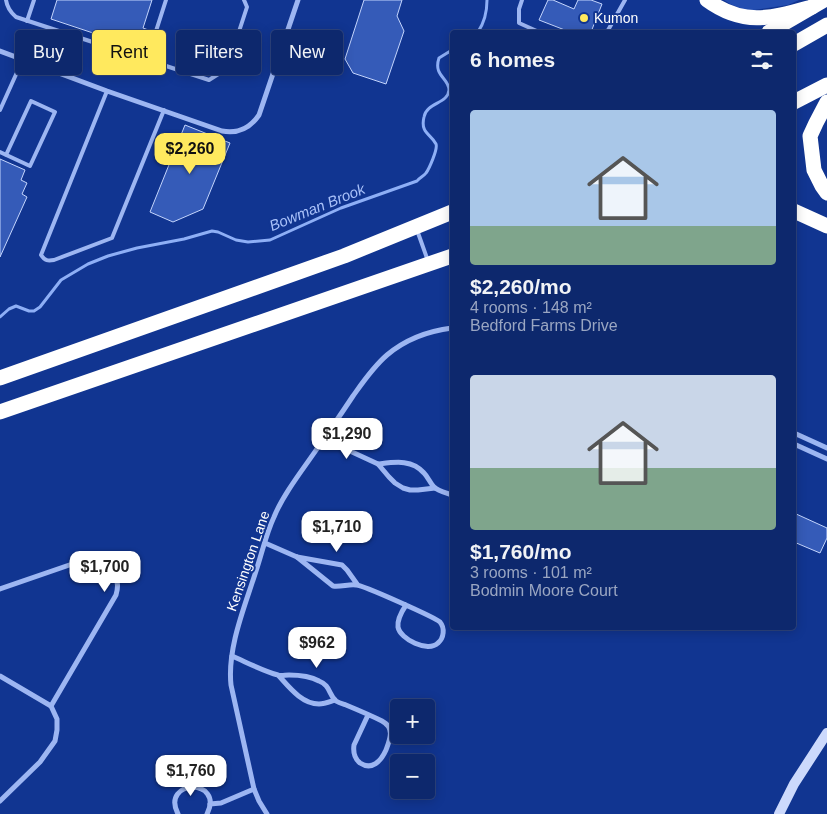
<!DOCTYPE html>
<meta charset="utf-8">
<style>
:root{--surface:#0d286d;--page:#163072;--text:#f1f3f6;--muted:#9aa6c2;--line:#2d4480;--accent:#ffe95e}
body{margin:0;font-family:Arial,sans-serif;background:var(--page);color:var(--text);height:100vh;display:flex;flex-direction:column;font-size:19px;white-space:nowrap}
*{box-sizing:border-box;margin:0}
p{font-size:16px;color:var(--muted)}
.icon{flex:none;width:28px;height:28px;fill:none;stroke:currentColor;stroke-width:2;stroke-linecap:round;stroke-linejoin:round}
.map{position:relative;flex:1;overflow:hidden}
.details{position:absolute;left:450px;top:30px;width:346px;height:600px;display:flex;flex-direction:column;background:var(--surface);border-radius:5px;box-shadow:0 2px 12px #0003,0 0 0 1px var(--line)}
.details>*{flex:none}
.banner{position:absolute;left:15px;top:30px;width:360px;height:45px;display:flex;gap:10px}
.controls{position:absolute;left:390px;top:699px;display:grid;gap:10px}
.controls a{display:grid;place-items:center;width:45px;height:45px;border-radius:5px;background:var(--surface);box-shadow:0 2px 12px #0003,0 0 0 1px var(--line);font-size:25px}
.price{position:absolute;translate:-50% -42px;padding:0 11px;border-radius:10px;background:#fff;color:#222;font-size:16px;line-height:32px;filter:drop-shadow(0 1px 2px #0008)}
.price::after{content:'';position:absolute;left:50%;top:30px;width:15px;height:11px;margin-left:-8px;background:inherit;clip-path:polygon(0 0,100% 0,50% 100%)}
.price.on{background:var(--accent);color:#111}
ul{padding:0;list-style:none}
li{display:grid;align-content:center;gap:10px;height:265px;padding:0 20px}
li span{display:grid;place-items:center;height:155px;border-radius:5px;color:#555}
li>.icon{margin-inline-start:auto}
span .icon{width:90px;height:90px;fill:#fffc;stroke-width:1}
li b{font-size:21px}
h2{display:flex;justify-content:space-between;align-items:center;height:60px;padding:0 20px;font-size:21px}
.chip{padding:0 18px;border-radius:5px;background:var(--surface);box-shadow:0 2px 12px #0003,0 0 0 1px var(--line);font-size:18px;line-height:45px}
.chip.on{background:var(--accent);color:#111}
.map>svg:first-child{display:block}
.green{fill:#234db0}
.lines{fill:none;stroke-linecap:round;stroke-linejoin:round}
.stream{stroke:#8eaff6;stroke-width:3}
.building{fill:#355bb8;stroke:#c4d5fd}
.lane{stroke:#9db6f2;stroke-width:4}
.street{stroke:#9db6f2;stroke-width:5}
.secondary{stroke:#ccd9fc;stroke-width:10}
.highway{stroke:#fff;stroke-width:15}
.poi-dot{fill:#ffe95e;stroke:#113591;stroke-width:2}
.labels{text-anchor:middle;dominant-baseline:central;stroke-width:4;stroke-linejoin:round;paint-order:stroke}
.poi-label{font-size:14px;fill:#fff;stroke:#113591;text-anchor:start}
.street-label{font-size:14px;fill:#fff;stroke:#113591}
.water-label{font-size:15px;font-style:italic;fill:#a9c1f9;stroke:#113591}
</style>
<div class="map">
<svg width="827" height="814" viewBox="0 0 827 814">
<rect width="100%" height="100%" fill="#113591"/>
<path class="green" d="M724 0H799L788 5 747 11 730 4Z"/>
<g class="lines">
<g class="stream">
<path d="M478 32C484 23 487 11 487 0"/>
<path d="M0 317 9 309 16 306 29 311H34L40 307 61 280 88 264 108 256 137 248 184 239 212 231 218 232 236 240 248 242 270 240 341 208 417 181C419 178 424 176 426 173 429 169 438 149 436 144 431 134 420 133 424 117 427 102 448 104 449 90 449 78 433 76 439 58L452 50"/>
</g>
</g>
<g class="building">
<path d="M57 0H152L143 28 151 31 144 50 51 19Z"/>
<path d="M364 0H402L397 16 404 31 386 84 353 73 345 59Z"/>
<path d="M548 0H553L574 9 578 0H591L602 4 591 32H570L539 20Z"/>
<path d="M185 125 230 143 203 209 173 222 150 212Z"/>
<path d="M0 159 25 170 21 180 27 183 22 194 27 197 0 257Z"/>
<path d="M794 513 827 528V538L820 553 794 542Z"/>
</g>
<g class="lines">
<g class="lane">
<path d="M6 0C7 7 10 12 16 17L209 80 220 73 229 62 247 7 244 0"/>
<path d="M522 0 519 9V23L539 32"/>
<path d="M27 21 34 0"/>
<path d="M607 32 625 0"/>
<path d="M147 59 166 0"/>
<path d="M107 91 41 255C45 261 48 261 54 260L112 238 164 110"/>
<path d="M0 110 23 59"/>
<path d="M0 152 30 166 55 112 31 101 6 155"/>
<path d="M417 230 428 261"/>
</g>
<g class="street">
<path d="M0 51 107 91 222 131C238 134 250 128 259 115L298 0"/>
<path d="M794 433 827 448"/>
<path d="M324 439 378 464 389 477 395 483 403 488 410 490H418L435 488"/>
<path d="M794 444 827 459"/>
<path d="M378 464C395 462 412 459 424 473 428 477 430 483 434 487 438 491 447 493 452 495"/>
<path d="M265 543 297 557 342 565 347 570 357 584"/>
<path d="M297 557 333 586C341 587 349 584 356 585 363 585 436 618 440 622 445 628 444 638 438 643 428 653 400 639 398 627 397 619 402 611 406 605"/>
<path d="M0 589 81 561C103 558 123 572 116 595L51 706"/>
<path d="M232 656C246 662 263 671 278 675 281 676 285 675 289 675 299 675 310 676 319 681 330 685 329 695 336 701 339 703 343 704 346 705 358 710 370 715 382 721 395 728 390 739 386 750 381 761 372 771 360 763 354 758 353 752 354 745L368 715"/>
<path d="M0 676 51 706 57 719V730L55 741 40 762 0 801"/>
<path d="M279 676C289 687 302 704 319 704 324 704 329 702 335 700"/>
<path d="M210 804 221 803 254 789"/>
<path d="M178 814C160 779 225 778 207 814"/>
<path d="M267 814 259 801 254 789 231 685C227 648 245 606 256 571 262 553 266 534 274 517 284 492 308 463 323 440 333 426 343 411 353 396 363 382 373 367 387 355 406 339 428 331 452 328"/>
</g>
<path class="secondary" d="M779 814 794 784 827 733"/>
<g class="highway">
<path d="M707 0C744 27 772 18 812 7"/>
<path d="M769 32 824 0"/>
<path d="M794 44 827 25"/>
<path d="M794 102 827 85"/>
<path d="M827 102 816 123 810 136 814 170 822 186 827 193"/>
<path d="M794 211 827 226"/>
<path d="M0 378 344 256 452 212"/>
<path d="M0 412 452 256"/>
</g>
</g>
<circle class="poi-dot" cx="584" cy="18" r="5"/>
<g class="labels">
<g class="poi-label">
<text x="594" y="18">Kumon</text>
</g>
<g class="street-label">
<text transform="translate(248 561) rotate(-71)">Kensington Lane</text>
</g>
<g class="water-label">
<text transform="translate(317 207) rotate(-22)">Bowman Brook</text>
</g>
</g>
</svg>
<div class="controls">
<a>+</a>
<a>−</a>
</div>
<b class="price on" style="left:190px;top:175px">$2,260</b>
<b class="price" style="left:347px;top:460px">$1,290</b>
<b class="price" style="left:337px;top:553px">$1,710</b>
<b class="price" style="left:105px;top:593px">$1,700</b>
<b class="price" style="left:317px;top:669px">$962</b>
<b class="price" style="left:191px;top:797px">$1,760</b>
<div class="banner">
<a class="chip">Buy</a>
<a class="chip on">Rent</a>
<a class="chip">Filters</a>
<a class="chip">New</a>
</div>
<section class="details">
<h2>6 homes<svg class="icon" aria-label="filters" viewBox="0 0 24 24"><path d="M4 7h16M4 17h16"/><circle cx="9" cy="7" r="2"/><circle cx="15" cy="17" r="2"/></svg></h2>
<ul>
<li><span style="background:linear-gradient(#a9c7e8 75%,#7fa58c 0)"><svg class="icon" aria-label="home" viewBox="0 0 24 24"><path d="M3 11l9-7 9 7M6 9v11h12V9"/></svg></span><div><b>$2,260/mo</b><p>4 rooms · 148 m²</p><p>Bedford Farms Drive</p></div></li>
<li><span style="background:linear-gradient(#c9d6e8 60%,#7fa58c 0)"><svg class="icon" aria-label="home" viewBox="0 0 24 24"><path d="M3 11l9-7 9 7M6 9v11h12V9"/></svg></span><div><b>$1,760/mo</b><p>3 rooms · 101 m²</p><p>Bodmin Moore Court</p></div></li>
</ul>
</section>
</div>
